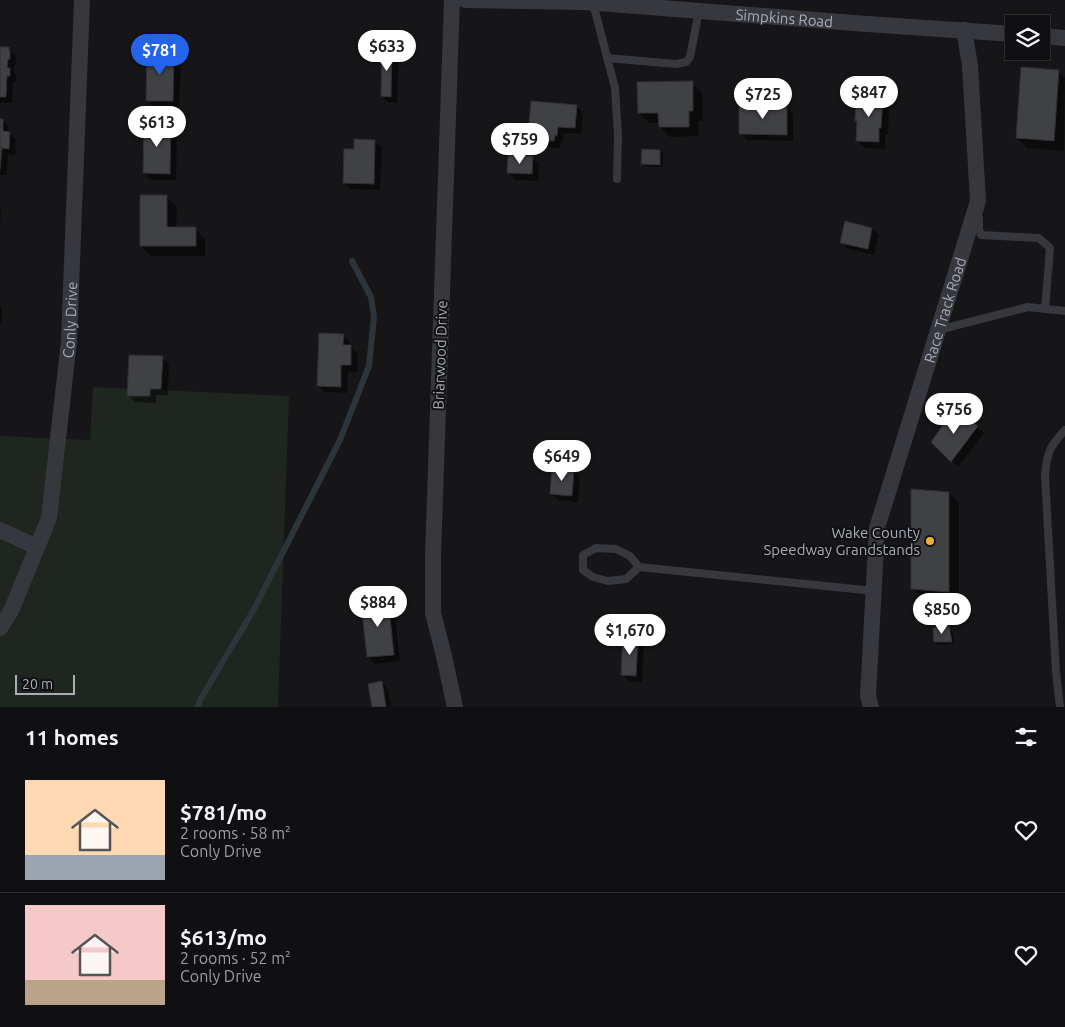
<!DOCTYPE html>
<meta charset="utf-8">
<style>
:root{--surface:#101012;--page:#1e1e20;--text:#f1f3f6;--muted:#9c9d9f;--line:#303032;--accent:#2563eb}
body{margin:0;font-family:Ubuntu,sans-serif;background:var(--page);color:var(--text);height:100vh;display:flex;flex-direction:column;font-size:19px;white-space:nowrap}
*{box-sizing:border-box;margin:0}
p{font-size:16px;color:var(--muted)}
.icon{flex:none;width:28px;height:28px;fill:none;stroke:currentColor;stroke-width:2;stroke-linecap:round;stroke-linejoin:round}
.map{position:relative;height:707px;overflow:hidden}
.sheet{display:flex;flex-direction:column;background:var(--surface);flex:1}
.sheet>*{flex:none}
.tools{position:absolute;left:1005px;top:15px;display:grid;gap:10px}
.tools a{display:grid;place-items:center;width:45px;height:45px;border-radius:0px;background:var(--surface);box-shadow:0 1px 4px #0004,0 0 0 1px var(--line);font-size:25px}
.scale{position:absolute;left:15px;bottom:12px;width:60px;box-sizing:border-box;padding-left:5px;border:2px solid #a8adb8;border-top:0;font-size:14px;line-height:18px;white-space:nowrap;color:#a8adb8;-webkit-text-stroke:4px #111113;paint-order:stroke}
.price{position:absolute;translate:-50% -42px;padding:0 11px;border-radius:18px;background:#fff;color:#222;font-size:16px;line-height:32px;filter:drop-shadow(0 1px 2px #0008)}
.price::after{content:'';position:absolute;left:50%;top:30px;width:15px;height:11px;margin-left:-8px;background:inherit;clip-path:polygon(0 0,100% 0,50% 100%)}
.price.selected{background:var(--accent);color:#fff}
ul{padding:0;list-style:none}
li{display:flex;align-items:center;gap:15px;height:125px;padding:0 25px}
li+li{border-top:1px solid var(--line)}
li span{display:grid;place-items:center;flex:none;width:140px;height:100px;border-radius:0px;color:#555}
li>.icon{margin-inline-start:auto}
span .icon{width:60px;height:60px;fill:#fffc;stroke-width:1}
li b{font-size:21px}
h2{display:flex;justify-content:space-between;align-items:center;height:60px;padding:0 25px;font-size:21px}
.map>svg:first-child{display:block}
.green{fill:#1e261f}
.shadow{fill:#0007}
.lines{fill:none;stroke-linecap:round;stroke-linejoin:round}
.stream{stroke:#2c353c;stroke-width:6}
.building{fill:#404145;stroke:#303034}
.lane{stroke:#37383d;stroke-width:8}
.street{stroke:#37383d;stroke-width:16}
.poi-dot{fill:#f2b134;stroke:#111113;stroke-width:2}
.labels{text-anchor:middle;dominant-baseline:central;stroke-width:4;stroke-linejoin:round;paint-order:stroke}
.street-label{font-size:15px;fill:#a8adb8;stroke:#111113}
.poi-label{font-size:15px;fill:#a8adb8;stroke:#111113;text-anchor:end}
</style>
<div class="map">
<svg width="1065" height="707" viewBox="0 0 1065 707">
<rect width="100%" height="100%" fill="#161618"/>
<path class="green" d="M93 387 289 396 278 707H0V436L90 440Z"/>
<g class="shadow">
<path d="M0 48 8 49 15 55 16 59V65H14V73L16 76V82H13L12 103H0Z"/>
<path d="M392 49 399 55 397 103 389 102 382 96Z"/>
<path d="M174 52 181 59 179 107H154L147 100Z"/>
<path d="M1022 69 1059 72 1065 78 1064 151 1027 148 1017 138Z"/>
<path d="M692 83 702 93 703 121H698L699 136 670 137 660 127V123H649L639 113Z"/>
<path d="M874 94 879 99H882L889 106 888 134H885V149L864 148 857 141 858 122 856 120 867 98Z"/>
<path d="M576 106 583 113 581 134 564 133 563 141H561L560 148 538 146 531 139Z"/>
<path d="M787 107 793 114V141L747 140 740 133Z"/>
<path d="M0 120 3 121 9 127V133L16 140 15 155 8 154 7 175H0Z"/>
<path d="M170 125 177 132 176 180H151L144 173Z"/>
<path d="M375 141 382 148 380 190 351 189 344 183 355 151Z"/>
<path d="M660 151 663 154V167H646L643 164Z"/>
<path d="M532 158 539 164 538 181 515 180 509 173Z"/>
<path d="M167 197 177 207 176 228 195 229 205 239V256H151L141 246Z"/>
<path d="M0 205 1 206 0 234Z"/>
<path d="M846 223 872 229 879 235 874 255 848 249 841 242Z"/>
<path d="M0 306 2 308V324H0Z"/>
<path d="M343 335 350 342V346L358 353 357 372 348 371 347 393 325 392 318 386Z"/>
<path d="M162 357 169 364 168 395H156V403L135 402 128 395Z"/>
<path d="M977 427 984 433 958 467 932 442Z"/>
<path d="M573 471 580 478 578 502 558 500 551 493Z"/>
<path d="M949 493 959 503V601L923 599 913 589Z"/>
<path d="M388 601 394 607 400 661 375 664 368 657Z"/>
<path d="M949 627 952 630 955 644 938 645 935 642Z"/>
<path d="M637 638 644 644 642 682 629 681 622 674Z"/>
<path d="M381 682 388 689 391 707H374Z"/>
</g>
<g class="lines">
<path class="stream" d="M198 707 200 700 253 611 340 440 369 366 374 317 371 297 352 261"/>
</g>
<g class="building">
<path d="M0 47H9V50L10 51V59H8L7 68H10V76H7L6 97H0Z"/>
<path d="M382 47H392L391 97 381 96Z"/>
<path d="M147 50 174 51 173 101H146Z"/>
<path d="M1021 67 1059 70 1054 141 1016 138Z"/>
<path d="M693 81V111H689V127H659L658 113H638L637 82Z"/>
<path d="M866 93H875L874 98H883L881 128H879V142L856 141 857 121H855L856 96 865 97Z"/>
<path d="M531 101 577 105 575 128 558 127 557 136 555 135 554 141 530 140V134H528Z"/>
<path d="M739 105 787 106V135L739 134Z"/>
<path d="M0 119H3V131L10 132 9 149 2 148 0 169Z"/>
<path d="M144 123 171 124 170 174 143 173Z"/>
<path d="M354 139 375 140 374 184 343 183 344 149H354Z"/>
<path d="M642 149 660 150V165L641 164Z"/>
<path d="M508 155 533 156 532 174 507 173Z"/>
<path d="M140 195H167V227H196V246H140Z"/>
<path d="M845 221 872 228 868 249 840 243Z"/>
<path d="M319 333 344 334 343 345H351V365H341V387L317 386Z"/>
<path d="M129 355 163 356 161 389H150V396H127Z"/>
<path d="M955 408 978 426 951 462 931 442Z"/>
<path d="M552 468 574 470 572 496 550 494Z"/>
<path d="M911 489 949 492V592L911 589Z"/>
<path d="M388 599 394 655 367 657 361 602Z"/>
<path d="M949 626 952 642H934L933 628Z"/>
<path d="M623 636 638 637 636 676 621 675Z"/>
<path d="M382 681 386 707H372L368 684Z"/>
</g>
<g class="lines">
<g class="lane">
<path d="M593 3 615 88 618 135 617 179"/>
<path d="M607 58 676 64 686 62 690 57 699 11"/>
<path d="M979 218V229L981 235 1039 238 1050 248 1045 309"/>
<path d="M938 330 1028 307 1065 311"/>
<path d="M639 567 626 579 608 581 593 577 583 570V555L596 548 616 549 630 556 639 567 874 591"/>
<path d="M1060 707 1056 673 1045 476C1047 453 1049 447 1065 430"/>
</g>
<g class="street">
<path d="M452 0 433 555V613L444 656 455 707"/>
<path id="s1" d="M465 0 585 2 867 24 1014 34"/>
<path d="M1041 36 1065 38"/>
<path d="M0 530 37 547"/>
<path id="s2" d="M0 628 11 611 49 518 69 341 82 0"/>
<path id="s3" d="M871 707 868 696 877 528 978 201 970 65 964 30"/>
</g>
</g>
<circle class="poi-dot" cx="930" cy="541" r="5"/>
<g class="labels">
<g class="street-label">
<text stroke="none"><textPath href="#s1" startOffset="320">Simpkins Road</textPath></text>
<text stroke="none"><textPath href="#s3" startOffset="408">Race Track Road</textPath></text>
<text stroke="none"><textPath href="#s2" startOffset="320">Conly Drive</textPath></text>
<text transform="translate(440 355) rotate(-88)">Briarwood Drive</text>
</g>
<g class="poi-label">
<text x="920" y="532">Wake County<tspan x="920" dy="17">Speedway Grandstands</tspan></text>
</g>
</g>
</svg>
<div class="tools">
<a><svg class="icon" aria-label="layers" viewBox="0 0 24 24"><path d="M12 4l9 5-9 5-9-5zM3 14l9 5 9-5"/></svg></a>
</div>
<div class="scale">20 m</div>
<b class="price" style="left:387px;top:72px">$633</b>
<b class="price selected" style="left:160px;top:76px">$781</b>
<b class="price" style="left:869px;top:118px">$847</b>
<b class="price" style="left:763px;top:120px">$725</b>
<b class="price" style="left:157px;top:148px">$613</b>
<b class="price" style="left:520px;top:165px">$759</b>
<b class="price" style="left:954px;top:435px">$756</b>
<b class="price" style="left:562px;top:482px">$649</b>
<b class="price" style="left:378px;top:628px">$884</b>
<b class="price" style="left:942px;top:635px">$850</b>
<b class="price" style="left:630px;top:656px">$1,670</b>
</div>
<section class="sheet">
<h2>11 homes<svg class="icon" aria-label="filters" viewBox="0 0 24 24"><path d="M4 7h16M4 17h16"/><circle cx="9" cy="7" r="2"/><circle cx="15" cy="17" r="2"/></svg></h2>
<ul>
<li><span style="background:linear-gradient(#ffd9b3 75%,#9aa5b1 0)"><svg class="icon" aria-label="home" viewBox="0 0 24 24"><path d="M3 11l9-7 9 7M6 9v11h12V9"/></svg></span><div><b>$781/mo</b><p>2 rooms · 58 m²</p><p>Conly Drive</p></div><svg class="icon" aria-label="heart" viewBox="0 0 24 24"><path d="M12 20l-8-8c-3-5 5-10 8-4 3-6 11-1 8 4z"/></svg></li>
<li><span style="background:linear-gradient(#f6c9c9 75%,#b9a48a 0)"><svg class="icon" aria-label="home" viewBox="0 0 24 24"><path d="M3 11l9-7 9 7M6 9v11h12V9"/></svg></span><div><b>$613/mo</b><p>2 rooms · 52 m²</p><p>Conly Drive</p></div><svg class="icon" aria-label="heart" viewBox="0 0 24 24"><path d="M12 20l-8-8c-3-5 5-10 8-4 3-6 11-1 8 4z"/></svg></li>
</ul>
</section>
